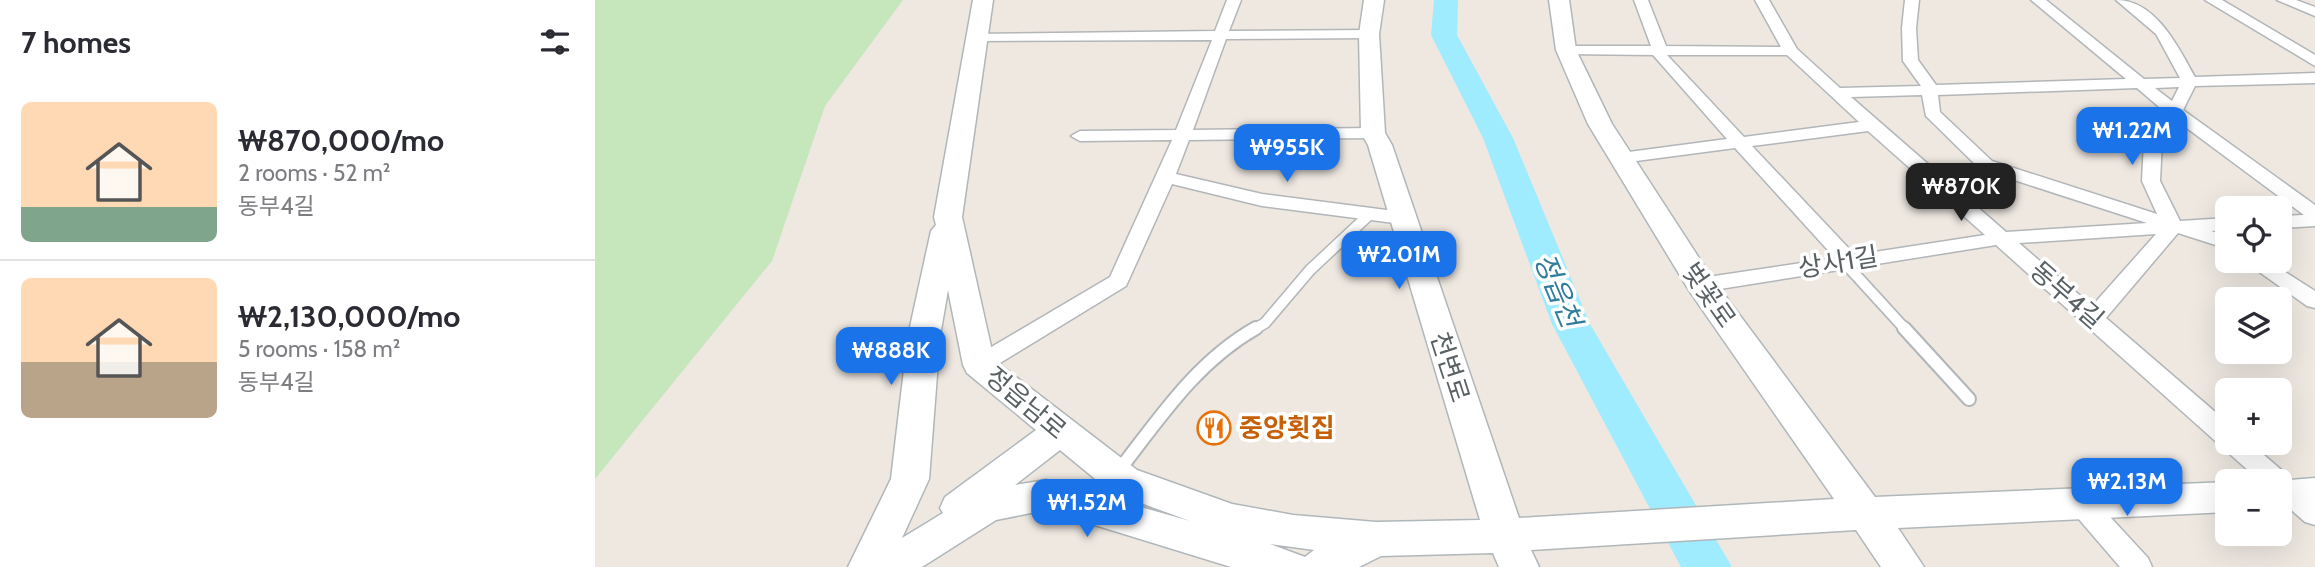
<!DOCTYPE html>
<meta charset="utf-8">
<style>
:root{--surface:#fff;--page:#f2f2f3;--text:#2b2b33;--muted:#7c7c81;--line:#e1e1e2;--accent:#1a73e8}
body{margin:0;font-family:Cabin,"Noto Sans KR",sans-serif;background:var(--page);color:var(--text);height:100vh;display:flex;flex-direction:column;font-size:26px;white-space:nowrap}
*{box-sizing:border-box;margin:0}
p{font-size:23px;color:var(--muted)}
.icon{flex:none;width:38px;height:38px;fill:none;stroke:currentColor;stroke-width:2;stroke-linecap:round;stroke-linejoin:round}
.map{position:relative;flex:1;overflow:hidden}
.side{display:flex;flex-direction:column;background:var(--surface);width:595px}
.side>*{flex:none}
.buttons{position:absolute;left:1620px;top:196px;display:grid;gap:14px}
.buttons a{display:grid;place-items:center;width:77px;height:77px;border-radius:10px;background:var(--surface);box-shadow:0 7px 28px #0002;font-size:35px}
.price{position:absolute;translate:-50% -60px;padding:0 16px;border-radius:14px;background:var(--accent);color:#fff;font-size:23px;line-height:46px;filter:drop-shadow(0 2px 4px #0008)}
.price::after{content:'';position:absolute;left:50%;top:42px;width:21px;height:16px;margin-left:-10px;background:inherit;clip-path:polygon(0 0,100% 0,50% 100%)}
.price.on{background:#222;color:#fff}
ul{padding:0;list-style:none}
li{display:flex;align-items:center;gap:21px;height:175px;padding:0 21px}
li+li{border-top:2px solid var(--line)}
li span{display:grid;place-items:center;flex:none;width:196px;height:140px;border-radius:10px;color:#555}
li>.icon{margin-inline-start:auto}
span .icon{width:84px;height:84px;fill:#fffc;stroke-width:1}
li b{font-size:30px}
h2{display:flex;justify-content:space-between;align-items:center;height:84px;padding:0 21px;font-size:30px}
main{display:flex;flex:1;min-height:0}
.map>svg:first-child{display:block}
.green{fill:#c5e7bb}
.lines{fill:none;stroke-linecap:round;stroke-linejoin:round}
.river{fill:#9febff;fill-rule:evenodd}
.lane-far1-casing{stroke:#b2b6b9;stroke-width:13}
.lane-casing{stroke:#b2b6b9;stroke-width:16}
.street-casing{stroke:#b2b6b9;stroke-width:3}
.secondary-casing{stroke:#b0b7ba;stroke-width:3}
.lane-far1{stroke:#fff;stroke-width:10}
.lane{stroke:#fff;stroke-width:12}
.street{fill:#fff;fill-rule:evenodd}
.secondary{fill:#fff;fill-rule:evenodd}
.labels{text-anchor:middle;dominant-baseline:central;stroke-width:7;stroke-linejoin:round;paint-order:stroke}
.street-label{font-size:26px;fill:#596063;stroke:#fff}
.food-label{font-size:26px;font-weight:bold;fill:#c56008;stroke:#fff;text-anchor:start}
.water-label{font-size:28px;font-style:italic;fill:#307d9c;stroke:#fff}
</style>
<main>
<section class="side">
<h2>7 homes<svg class="icon" aria-label="filters" viewBox="0 0 24 24"><path d="M4 7h16M4 17h16"/><circle cx="9" cy="7" r="2"/><circle cx="15" cy="17" r="2"/></svg></h2>
<ul>
<li><span style="background:linear-gradient(#ffd9b3 75%,#7fa58c 0)"><svg class="icon" aria-label="home" viewBox="0 0 24 24"><path d="M3 11l9-7 9 7M6 9v11h12V9"/></svg></span><div><b>₩870,000/mo</b><p>2 rooms · 52 m²</p><p>동부4길</p></div></li>
<li><span style="background:linear-gradient(#ffd9b3 60%,#b9a48a 0)"><svg class="icon" aria-label="home" viewBox="0 0 24 24"><path d="M3 11l9-7 9 7M6 9v11h12V9"/></svg></span><div><b>₩2,130,000/mo</b><p>5 rooms · 158 m²</p><p>동부4길</p></div></li>
</ul>
</section>
<div class="map">
<svg width="1720" height="567" viewBox="0 0 1720 567">
<rect width="100%" height="100%" fill="#eee8e1"/>
<path class="green" d="M0 0H308L230 106 177 261 0 479Z"/>
<g class="lines">
<path class="river" d="M839 0H863L862 35 918 138 995 324 1137 567H1086L957 324 888 138 836 35Z"/>
<defs>
<g id="lane-far1">
<path d="M1248 261 1311 330"/>
<path d="M658 330 670 323 715 270 775 214"/>
</g>
<g id="lane">
<path d="M1309 328 1374 399"/>
<path d="M522 473C564 419 601 362 661 328"/>
</g>
<g id="street">
<path d="M632 0H646L634 31 774 30 781 34 774 38 631 39 598 130 778 128 786 133 778 138 594 140 581 174 667 194 807 212 817 218 814 222 807 224 667 206 577 184 531 286 392 371 384 373 376 371 372 365 376 359 515 277 577 140 485 141 476 136 485 131 581 130 617 40 382 41 377 40 375 37 377 34 620 31Z"/>
<path d="M1039 0H1053L1071 46 1186 47 1160 0H1174L1202 49 1245 88 1326 86 1308 61 1307 28 1310 0H1324L1321 28 1323 60 1341 85 1531 79 1436 0H1451L1549 79 1585 78 1561 34 1521 0C1561 0 1583 47 1600 77L1720 73V83L1600 86 1588 110 1720 205V226L1685 228V216L1709 215 1581 120 1567 140 1565 181 1585 221 1633 218V230L1616 231 1633 236V249L1583 233 1511 318 1633 423V443H1655L1691 474 1695 480 1720 498V525L1710 522 1685 500V481H1665L1401 245 1106 292 1099 290 1095 285 1099 280 1106 278 1240 258 1140 148 1026 163 1020 162 1017 158 1020 154 1026 153 1132 139 1058 55 971 54 964 50 971 46H1056ZM1072 55H1192L1264 122 1149 137ZM1584 87 1577 101 1560 88ZM1542 88 1570 112 1549 140 1547 181 1562 214 1397 161 1345 112 1343 95ZM1327 95 1331 116 1385 169 1552 223 1411 232 1256 97ZM1273 131 1390 235 1260 255 1157 146ZM1561 234 1497 306 1424 243Z"/>
<path d="M1610 0H1627L1720 55V66Z"/>
<path d="M1682 0H1701L1720 7V16Z"/>
<path d="M1649 261H1673L1720 291V308L1712 306Z"/>
<path d="M1485 491 1494 494 1553 558 1557 567H1525L1476 510 1472 502 1476 494Z"/>
</g>
<g id="secondary">
<path d="M378 0H398L367 217 399 360 542 470 637 504 698 515 781 522 885 520 773 145 766 133 764 34 769 0H789L784 34 790 133 797 145 924 518 1239 499 1095 292 993 124 961 50 954 0H974L981 50 1017 124 1117 278 1280 497 1633 482V512L1303 528 1329 567H1286L1261 530 936 550 944 567H904L898 553 786 556 764 567H636L451 510 401 520 327 567H253L296 479 313 336 336 231 341 225 339 217ZM353 290 368 365 372 373 441 430 350 497 345 508 348 513 307 538 334 479 345 336ZM465 450 516 492 595 521 451 480 420 485ZM675 544 719 550 710 557Z"/>
<path d="M1720 478V508L1685 510V481H1680Z"/>
</g>
</defs>
<use href="#lane-far1" class="lane-far1-casing"/>
<use href="#lane" class="lane-casing"/>
<use href="#street" class="street-casing"/>
<use href="#secondary" class="secondary-casing"/>
<use href="#lane-far1" class="lane-far1"/>
<use href="#lane" class="lane"/>
<use href="#street" class="street"/>
<use href="#secondary" class="secondary"/>
</g>
<defs>
<symbol id="restaurant-ring" viewBox="-11 -11 22 22"><circle r="9.5" fill="#fff" stroke="#e8710a" stroke-width="1.5"/><path d="M-5-6h1v4h1v-4h1v4h1v-4h1v5L-1.5 .5V6h-2V.5L-5-1ZM5-6V6H3V1.5H1.5Q1.5-4 5-6Z" fill="#e8710a"/></symbol>
</defs>
<g fill-rule="evenodd">
<use href="#restaurant-ring" x="600" y="409" width="38" height="38"/>
</g>
<g class="labels">
<g class="street-label">
<text transform="translate(1243 262) rotate(-9)">상사1길</text>
<text transform="translate(1114 295) rotate(55)">벚꽃로</text>
<text transform="translate(1472 295) rotate(41)">동부4길</text>
<text transform="translate(855 367) rotate(72)">천변로</text>
<text transform="translate(431 403) rotate(40)">정읍남로</text>
</g>
<g class="food-label">
<text x="644" y="428">중앙횟집</text>
</g>
<g class="water-label">
<text transform="translate(963 290) rotate(67)">정읍천</text>
</g>
</g>
</svg>
<div class="buttons">
<a><svg class="icon" aria-label="locate" viewBox="0 0 24 24"><circle cx="12" cy="12" r="6"/><path d="M12 2v4M12 18v4M2 12h4M18 12h4"/></svg></a>
<a><svg class="icon" aria-label="layers" viewBox="0 0 24 24"><path d="M12 4l9 5-9 5-9-5zM3 14l9 5 9-5"/></svg></a>
<a>+</a>
<a>−</a>
</div>
<b class="price" style="left:1537px;top:167px">₩1.22M</b>
<b class="price" style="left:692px;top:184px">₩955K</b>
<b class="price on" style="left:1366px;top:223px">₩870K</b>
<b class="price" style="left:804px;top:291px">₩2.01M</b>
<b class="price" style="left:296px;top:387px">₩888K</b>
<b class="price" style="left:1532px;top:518px">₩2.13M</b>
<b class="price" style="left:492px;top:539px">₩1.52M</b>
</div>
</main>
